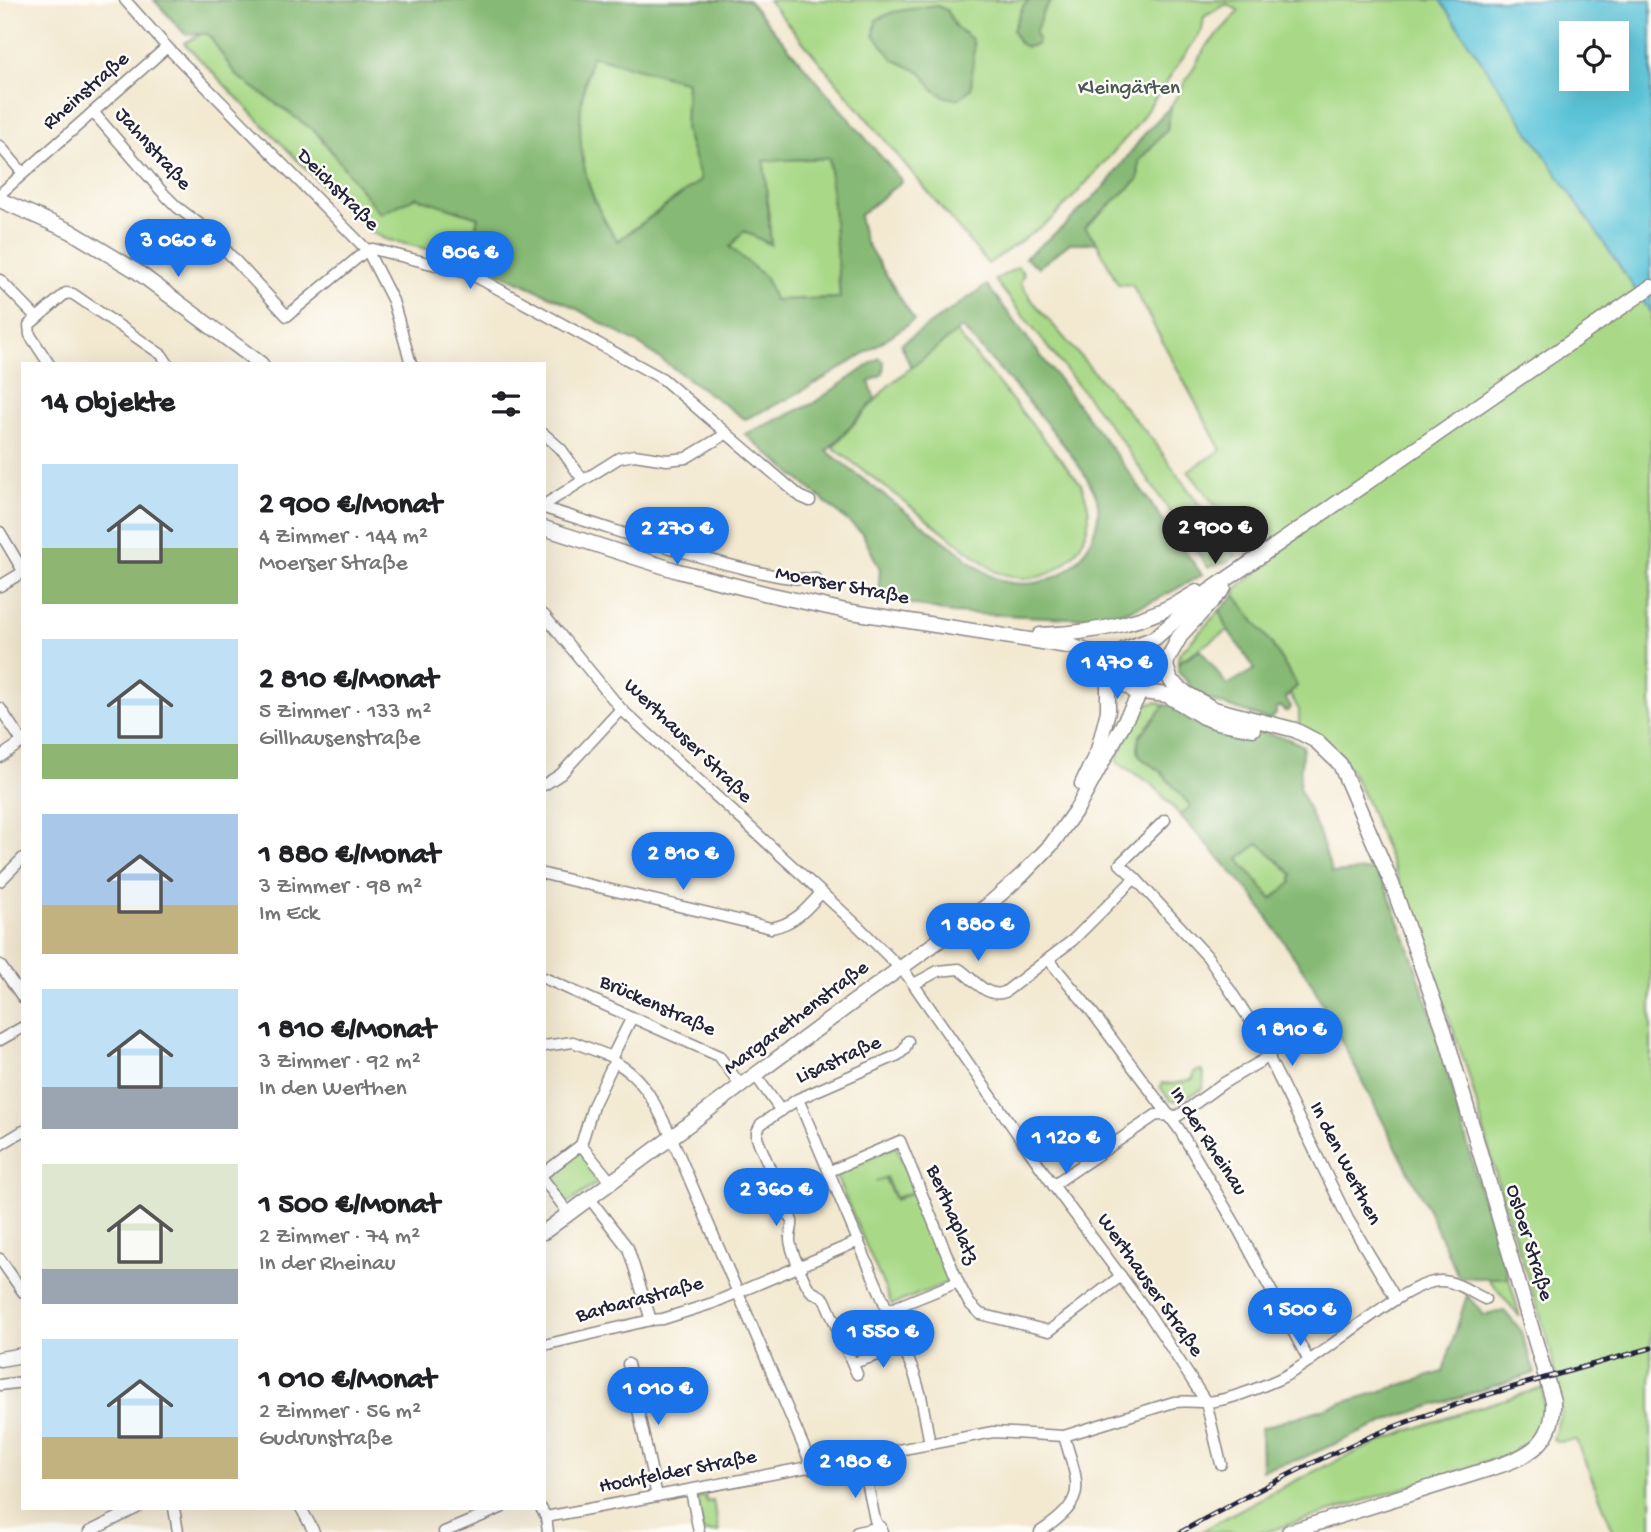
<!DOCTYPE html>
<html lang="de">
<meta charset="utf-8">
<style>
:root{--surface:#fff;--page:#f6f6f6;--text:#202124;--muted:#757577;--accent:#1a73e8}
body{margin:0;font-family:"Gochi Hand",sans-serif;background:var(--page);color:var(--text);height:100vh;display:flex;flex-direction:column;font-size:26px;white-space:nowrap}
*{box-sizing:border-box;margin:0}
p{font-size:23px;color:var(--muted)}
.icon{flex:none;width:38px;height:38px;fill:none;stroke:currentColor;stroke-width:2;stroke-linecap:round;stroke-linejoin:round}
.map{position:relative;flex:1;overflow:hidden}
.panel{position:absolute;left:21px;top:362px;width:525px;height:1148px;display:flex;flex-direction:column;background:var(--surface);border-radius:0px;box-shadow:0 7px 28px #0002}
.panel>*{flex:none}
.controls{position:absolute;left:1559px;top:21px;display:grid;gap:14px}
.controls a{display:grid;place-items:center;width:70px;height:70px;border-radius:0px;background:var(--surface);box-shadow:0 7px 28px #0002;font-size:35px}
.price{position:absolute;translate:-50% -60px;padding:0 16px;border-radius:24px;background:var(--accent);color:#fff;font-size:23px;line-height:46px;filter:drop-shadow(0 2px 4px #0008)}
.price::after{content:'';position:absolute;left:50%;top:42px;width:21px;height:16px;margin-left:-10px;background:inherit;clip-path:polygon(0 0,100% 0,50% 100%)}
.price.current{background:#222;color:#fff}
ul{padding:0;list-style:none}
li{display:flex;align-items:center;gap:21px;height:175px;padding:0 21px}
li span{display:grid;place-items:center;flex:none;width:196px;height:140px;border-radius:0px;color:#555}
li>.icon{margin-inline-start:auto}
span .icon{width:84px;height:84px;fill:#fffc;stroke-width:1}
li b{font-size:30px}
h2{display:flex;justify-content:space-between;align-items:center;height:84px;padding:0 21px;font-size:30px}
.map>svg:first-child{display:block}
.green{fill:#a9d987;stroke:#667e61;stroke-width:2}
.forest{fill:#86b974;stroke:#546e58;stroke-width:2;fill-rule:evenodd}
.water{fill:#5dc5d9;stroke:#40748a;stroke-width:2;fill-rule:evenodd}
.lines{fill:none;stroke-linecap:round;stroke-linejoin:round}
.minor-casing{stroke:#8a8686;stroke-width:13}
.major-casing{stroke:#8a8686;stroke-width:17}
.minor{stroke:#fff;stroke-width:10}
.major{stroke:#fff;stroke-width:14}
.rail-casing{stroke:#22223b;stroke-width:5}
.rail{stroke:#fdfcf7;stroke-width:2.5;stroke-dasharray:8;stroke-linecap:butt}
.labels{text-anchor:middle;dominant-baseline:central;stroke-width:5;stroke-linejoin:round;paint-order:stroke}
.park-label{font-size:21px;fill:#4a5952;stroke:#fdfcf7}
.street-label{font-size:21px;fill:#22223b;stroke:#fdfcf7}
</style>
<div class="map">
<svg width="1651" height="1532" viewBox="0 0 1651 1532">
<rect width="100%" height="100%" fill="#fdfcf7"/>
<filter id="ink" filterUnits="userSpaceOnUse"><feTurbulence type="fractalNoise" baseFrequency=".0143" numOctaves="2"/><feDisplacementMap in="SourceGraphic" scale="14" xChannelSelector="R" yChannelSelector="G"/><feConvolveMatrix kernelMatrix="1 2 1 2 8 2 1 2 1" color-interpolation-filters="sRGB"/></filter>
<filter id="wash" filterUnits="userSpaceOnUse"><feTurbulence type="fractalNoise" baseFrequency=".00686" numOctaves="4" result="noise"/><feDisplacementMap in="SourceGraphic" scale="28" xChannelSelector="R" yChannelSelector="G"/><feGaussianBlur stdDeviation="1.57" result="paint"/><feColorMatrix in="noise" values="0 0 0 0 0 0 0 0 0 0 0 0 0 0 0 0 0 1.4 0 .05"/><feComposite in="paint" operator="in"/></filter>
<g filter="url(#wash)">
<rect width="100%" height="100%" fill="#f3e9d1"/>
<g class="green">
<path d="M768 0H1450L1651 300V1532H1614L1576 1440 1556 1442 1553 1439 1561 1412 1550 1347 1502 1197 1468 1072 1419 931 1366 800 1351 771 1339 754 1299 727V710L1290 694 1297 686 1273 646 1235 595 1237 588 1269 563 1243 540 1188 471 1221 450 1132 285 1118 284 1097 243 1085 227 1138 180 1139 161 1167 129 1171 106 1205 48 1239 11 1227 4 1204 17 1202 30 1134 129 1077 193 1052 219 988 264Z"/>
<path d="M201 34H208L236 75 316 132 380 213 416 197 478 217 468 259 385 239 371 232 337 201 184 43Z"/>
<path d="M592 56 687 82 685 129 701 180 617 241C592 203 573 156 580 109 582 91 588 74 592 56Z"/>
<path d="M829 158 840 298 774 300 766 278 730 248 744 230 771 244 764 161Z"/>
<path d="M1018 267 1024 274 1020 282 1033 302 1152 439 1236 556 1226 562 1208 567 1118 436 995 280Z"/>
<path d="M956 332 1081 484C1085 494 1089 505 1089 516 1087 548 1060 577 1028 578 1017 579 1006 575 996 572L833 447 888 386Z"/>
<path d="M1220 610 1228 630 1178 662 1179 654Z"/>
<circle cx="1140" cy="668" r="16"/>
<path d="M1157 702 1165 705 1139 737 1138 750 1140 757 1161 772 1191 806 1180 815 1153 785 1118 763 1117 759 1139 709 1148 704Z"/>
<path d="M1259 843 1292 874 1291 883 1272 899 1238 859Z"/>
<path d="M1201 1070 1204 1073 1203 1088C1196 1094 1188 1095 1179 1101H1171L1160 1087 1162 1083 1173 1084 1193 1079 1194 1072Z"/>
<path d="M896 1146 915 1191 895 1198 886 1177 875 1182 885 1179 895 1200 916 1191 954 1280 892 1305 834 1172Z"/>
<path d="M580 1150 604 1178 567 1204 547 1175Z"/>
<path d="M1487 1277 1509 1278 1520 1317Z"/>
<path d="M1542 1388C1548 1424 1538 1437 1508 1455L1266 1532H1200C1253 1502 1307 1473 1363 1449 1421 1424 1482 1406 1542 1388Z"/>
<path d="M705 1496 707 1502 713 1501 719 1532H703L697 1498Z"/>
</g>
<g class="forest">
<path d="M154 0H748L902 181 859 216 865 241 914 320C859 358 806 393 745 419L642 346 566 303 468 259 478 217 416 197 380 214 316 132 236 75 208 34H185ZM592 56 687 82 685 129 701 180 618 241C577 186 571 120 592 56ZM829 158 840 298 774 300 766 278 730 247 744 231 771 245 764 161Z"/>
<path d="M1029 0H1052L1043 12 1035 33 1038 39 1036 45 1026 47 1019 43 1013 30 1023 6Z"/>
<path d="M935 5 947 10 955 26 972 39 974 47 971 89 958 99 946 97 934 90 921 72 894 60 874 35 876 20 893 12Z"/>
<path d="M1171 106 1167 129 1139 161 1138 180 1085 227 1097 243H1070L1039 267 1025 258 1065 225 1106 185 1146 132Z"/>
<path d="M987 285 1117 456 1202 575 1156 600 1113 616 1071 618 952 613 878 597 880 569 862 533 745 434 812 404 879 358 884 362 883 374 869 382 875 400 827 451C869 484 911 517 954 548 968 559 985 575 1002 581 1025 587 1054 583 1072 566 1088 552 1100 526 1098 504 1094 469 990 359 962 328L911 368 901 344Z"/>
<path d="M1235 595 1273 646 1297 686 1286 698 1291 707 1288 711H1284L1281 706 1276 709V714L1269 720 1191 694 1189 683 1178 672V662L1201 650 1227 685 1255 669 1228 630 1220 610Z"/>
<path d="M1165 705C1185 705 1198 719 1216 725 1245 734 1276 730 1303 746L1299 788 1319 833 1332 873 1379 869 1408 945 1437 1032 1478 1183 1509 1278C1491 1277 1475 1280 1458 1276L1426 1205 1311 982 1251 893 1180 815 1191 806 1161 772 1140 757 1138 750 1139 737ZM1259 843 1292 874 1291 883 1272 899 1238 859Z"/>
<path d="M1467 1295 1484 1315 1504 1311 1520 1329 1535 1373 1394 1418 1300 1459 1262 1470 1261 1428 1443 1372Z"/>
</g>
<path class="water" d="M1440 0H1651V313ZM1572 33H1617V79H1572Z"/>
</g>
<g filter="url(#ink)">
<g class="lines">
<defs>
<g id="minor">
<path d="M125 0 167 47 367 250 373 249 471 274 663 379 801 497 810 501"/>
<path d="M93 112 164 194 177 207 206 229 287 316 367 250 393 301 411 364"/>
<path d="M0 146 22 172"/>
<path d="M0 194 167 47"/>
<path d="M0 280 37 318"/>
<path d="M49 364 30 335 29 325 66 293 73 294 162 355 168 364"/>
<path d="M544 434 561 449 583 480"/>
<path d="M544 505 619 458 634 455 667 460 686 458 726 434"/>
<path d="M544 508C610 528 675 552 742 568 767 574 790 580 816 579"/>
<path d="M0 532 23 571"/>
<path d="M0 586 23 572"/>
<path d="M544 615 621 709 859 927 907 975 1053 1185 1149 1314 1206 1402 1221 1464"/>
<path d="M0 708 23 743"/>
<path d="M0 757 22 742"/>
<path d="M544 785 561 774 621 709"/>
<path d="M544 874 771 928C794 924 806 910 821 893"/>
<path d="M1135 878 1207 956 1252 1023 1348 1219 1396 1299"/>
<path d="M0 881 23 858"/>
<path d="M1049 960 1089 1008 1179 1129 1238 1229 1309 1361"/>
<path d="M0 965 23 998"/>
<path d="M544 978 719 1056 742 1087"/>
<path d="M914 984 938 971 959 969C974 979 987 999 1005 992L1073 940 1135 878 1120 864 1165 820"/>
<path d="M0 1040 23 1027"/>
<path d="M544 1046 573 1042 612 1057"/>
<path d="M612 1057 632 1017"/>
<path d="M614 1062C643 1075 658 1109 671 1136L808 1457 810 1468"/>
<path d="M756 1076 781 1111"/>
<path d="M798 1099 914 1373 921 1396 930 1444"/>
<path d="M0 1145 23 1131"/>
<path d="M581 1145 593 1106 614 1062"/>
<path d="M830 1171 900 1141 958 1282 969 1303 980 1314 1049 1331 1121 1276"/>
<path d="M544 1173 581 1145 612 1183"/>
<path d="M544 1180 569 1214"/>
<path d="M1053 1185 1156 1115 1178 1116 1222 1084 1270 1056"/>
<path d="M590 1199 628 1248 651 1320"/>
<path d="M0 1259 23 1292"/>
<path d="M889 1310 958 1282"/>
<path d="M544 1345 651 1320 663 1319 713 1303 859 1241"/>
<path d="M853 1363 903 1347"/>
<path d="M628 1364 657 1496"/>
<path d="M857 1374 825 1300C821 1295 817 1295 811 1291 805 1285 789 1246 790 1238 790 1231 793 1228 792 1221L757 1138V1132L761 1124 798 1099 898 1055 904 1050 908 1041"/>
<path d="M0 1385 23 1382"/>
<path d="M862 1458 875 1520 882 1532"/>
<path d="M691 1491 699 1532"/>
<path d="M174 1508 178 1532"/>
<path d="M301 1508 314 1532"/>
<path d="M541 1508 546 1517 548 1532"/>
<path d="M546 1517 993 1432 1064 1436 1174 1402C1185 1401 1194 1402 1205 1402 1228 1401 1256 1389 1277 1380 1319 1362 1402 1281 1441 1281 1456 1281 1472 1293 1485 1299"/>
<path d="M89 1532 137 1508"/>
<path d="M444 1532 501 1508"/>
<path d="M857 1532 881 1527"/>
<path d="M1040 1532C1089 1499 1079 1487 1064 1436"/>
</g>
<g id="major">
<path d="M0 200 70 231 135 270 261 364"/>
<path d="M544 528 678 571 768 594 846 611 1074 647 1090 652 1107 663 1123 683 1134 691 1167 695 1203 717 1217 722 1253 729"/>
<path d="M1040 635C1096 633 1149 623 1197 592"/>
<path d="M1181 635 1168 658 1166 666 1171 681 1186 693 1214 709 1295 730 1316 741 1340 764 1392 884 1444 1030 1553 1401C1555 1443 1528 1457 1492 1468L1289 1532"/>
<path d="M1176 640 1224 588"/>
<path d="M1118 676 1117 664 1119 657 1125 649 1155 638 1208 592 1651 287"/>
<path d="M1082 784 1098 750 1108 711V662"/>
<path d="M544 1232 852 1003 987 906 1022 875 1051 845 1078 807 1140 693"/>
<path d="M0 1359 23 1355"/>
</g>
</defs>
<use href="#minor" class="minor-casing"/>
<use href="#major" class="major-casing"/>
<use href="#minor" class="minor"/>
<use href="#major" class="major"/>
<defs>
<path id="rail" d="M1181 1532C1250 1494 1319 1457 1391 1428 1476 1395 1564 1373 1651 1348"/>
</defs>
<use href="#rail" class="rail-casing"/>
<use href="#rail" class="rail"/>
</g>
</g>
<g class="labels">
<g class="park-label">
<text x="1129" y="89">Kleingärten</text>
</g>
<g class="street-label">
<text transform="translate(87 92) rotate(-41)">Rheinstraße</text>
<text transform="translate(152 150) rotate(48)">Jahnstraße</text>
<text transform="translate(337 191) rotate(45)">Deichstraße</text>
<text transform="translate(842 587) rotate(11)">Moerser Straße</text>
<text transform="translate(687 742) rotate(44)">Werthauser Straße</text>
<text transform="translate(657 1007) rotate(24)">Brückenstraße</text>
<text transform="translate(797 1019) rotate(-37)">Margarethenstraße</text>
<text transform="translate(839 1061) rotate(-24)">Lisastraße</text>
<text transform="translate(1207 1142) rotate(57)">In der Rheinau</text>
<text transform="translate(1344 1164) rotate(63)">In den Werthen</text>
<text transform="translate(951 1215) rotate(67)">Berthaplatz</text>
<text transform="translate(1528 1243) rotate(73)">Osloer Straße</text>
<text transform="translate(1149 1286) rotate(55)">Werthauser Straße</text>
<text transform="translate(640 1301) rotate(-15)">Barbarastraße</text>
<text transform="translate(678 1473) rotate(-11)">Hochfelder Straße</text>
</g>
</g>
</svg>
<div class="controls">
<a><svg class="icon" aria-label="locate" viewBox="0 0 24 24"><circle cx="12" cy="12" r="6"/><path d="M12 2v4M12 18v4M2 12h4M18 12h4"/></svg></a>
</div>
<b class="price" style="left:178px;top:279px">3 060 €</b>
<b class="price" style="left:470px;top:291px">806 €</b>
<b class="price current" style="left:1215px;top:566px">2 900 €</b>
<b class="price" style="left:677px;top:567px">2 270 €</b>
<b class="price" style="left:1117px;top:701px">1 470 €</b>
<b class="price" style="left:683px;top:892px">2 810 €</b>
<b class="price" style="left:978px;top:963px">1 880 €</b>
<b class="price" style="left:1292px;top:1068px">1 810 €</b>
<b class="price" style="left:1066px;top:1176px">1 120 €</b>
<b class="price" style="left:776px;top:1228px">2 360 €</b>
<b class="price" style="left:1300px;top:1348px">1 500 €</b>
<b class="price" style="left:883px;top:1370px">1 550 €</b>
<b class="price" style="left:658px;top:1427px">1 010 €</b>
<b class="price" style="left:855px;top:1500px">2 180 €</b>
<section class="panel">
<h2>14 Objekte<svg class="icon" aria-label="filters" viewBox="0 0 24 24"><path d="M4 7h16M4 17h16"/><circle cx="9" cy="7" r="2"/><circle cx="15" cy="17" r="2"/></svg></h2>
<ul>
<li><span style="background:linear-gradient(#bfe0f5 60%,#8fb573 0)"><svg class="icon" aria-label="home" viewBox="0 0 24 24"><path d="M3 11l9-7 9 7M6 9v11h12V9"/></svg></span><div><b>2 900 €/Monat</b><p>4 Zimmer · 144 m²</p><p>Moerser Straße</p></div></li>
<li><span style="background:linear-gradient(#bfe0f5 75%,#8fb573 0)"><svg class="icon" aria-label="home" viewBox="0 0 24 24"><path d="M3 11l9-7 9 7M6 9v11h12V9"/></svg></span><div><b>2 810 €/Monat</b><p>5 Zimmer · 133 m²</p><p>Gillhausenstraße</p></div></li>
<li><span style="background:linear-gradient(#a9c7e8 65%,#c2b280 0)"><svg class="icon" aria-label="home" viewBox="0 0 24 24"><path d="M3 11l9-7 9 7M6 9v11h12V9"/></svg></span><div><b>1 880 €/Monat</b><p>3 Zimmer · 98 m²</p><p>Im Eck</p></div></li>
<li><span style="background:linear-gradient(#bfe0f5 70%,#9aa5b1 0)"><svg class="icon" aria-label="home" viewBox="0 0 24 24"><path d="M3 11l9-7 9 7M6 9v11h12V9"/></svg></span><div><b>1 810 €/Monat</b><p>3 Zimmer · 92 m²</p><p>In den Werthen</p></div></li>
<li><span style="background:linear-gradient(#dfe7d0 75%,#9aa5b1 0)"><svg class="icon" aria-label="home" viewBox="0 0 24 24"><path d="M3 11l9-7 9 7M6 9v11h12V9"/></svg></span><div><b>1 500 €/Monat</b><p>2 Zimmer · 74 m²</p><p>In der Rheinau</p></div></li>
<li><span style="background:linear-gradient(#bfe0f5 70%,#c2b280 0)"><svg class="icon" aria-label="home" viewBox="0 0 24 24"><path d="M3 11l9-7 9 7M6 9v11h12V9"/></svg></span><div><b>1 010 €/Monat</b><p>2 Zimmer · 56 m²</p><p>Gudrunstraße</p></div></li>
</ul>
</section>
</div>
